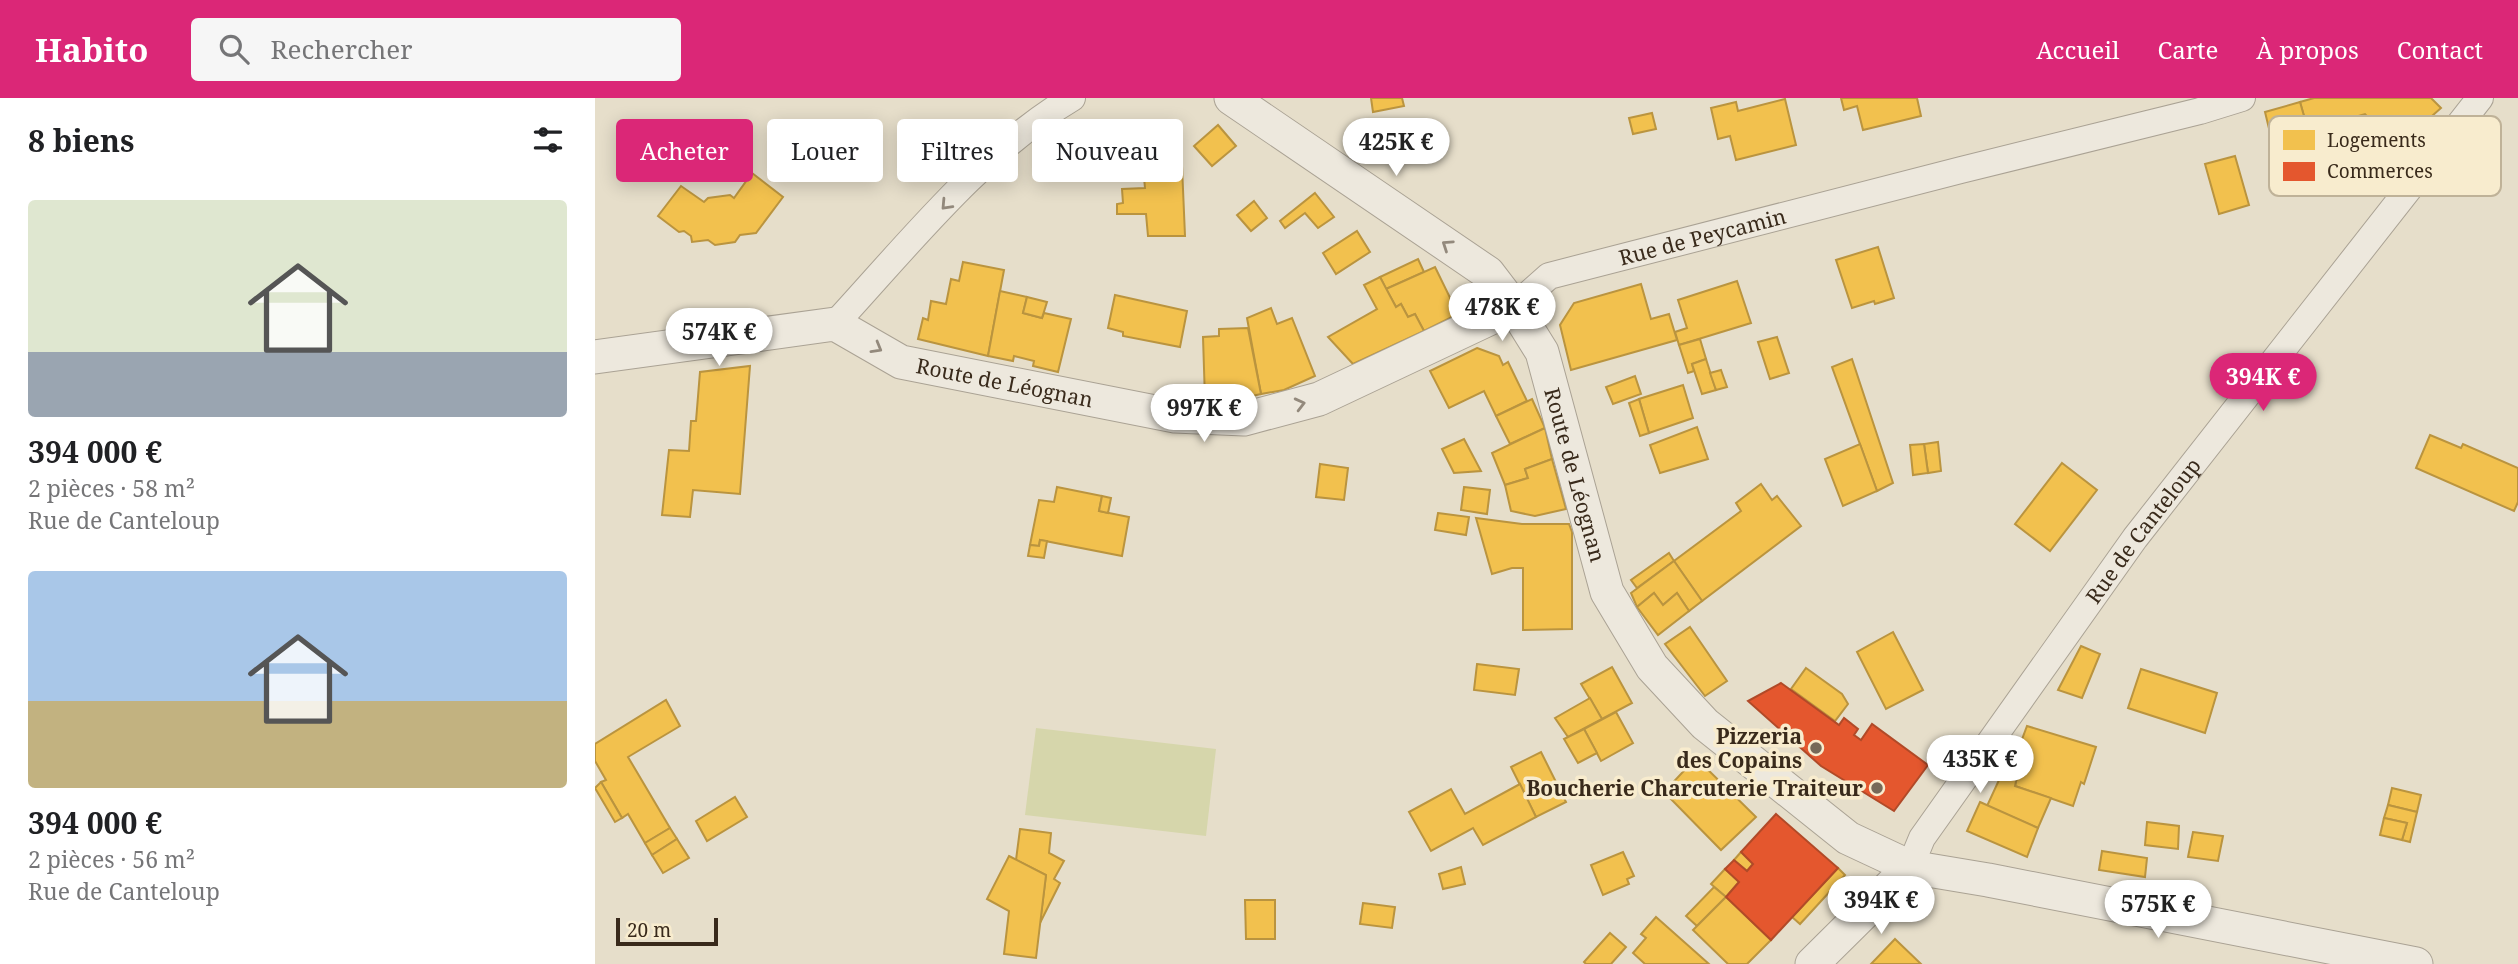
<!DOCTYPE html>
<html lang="fr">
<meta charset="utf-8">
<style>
:root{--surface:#fff;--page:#f6f6f6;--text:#202124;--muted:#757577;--accent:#db2777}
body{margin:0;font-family:"Noto Serif",serif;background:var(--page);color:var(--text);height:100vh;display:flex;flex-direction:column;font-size:26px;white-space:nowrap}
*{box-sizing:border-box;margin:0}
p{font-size:23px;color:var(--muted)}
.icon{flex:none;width:38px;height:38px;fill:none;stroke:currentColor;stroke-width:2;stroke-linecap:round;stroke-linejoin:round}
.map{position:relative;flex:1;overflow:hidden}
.details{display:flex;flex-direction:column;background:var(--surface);width:595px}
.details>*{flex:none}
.guide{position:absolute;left:21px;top:21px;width:665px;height:63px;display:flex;gap:14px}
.scale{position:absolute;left:21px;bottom:18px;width:102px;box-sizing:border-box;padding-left:7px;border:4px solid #392a1b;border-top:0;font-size:19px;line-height:24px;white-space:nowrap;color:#392a1b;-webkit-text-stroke:5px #f8ecce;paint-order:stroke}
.price{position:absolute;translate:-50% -60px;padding:0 16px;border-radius:24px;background:#fff;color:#222;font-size:23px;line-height:46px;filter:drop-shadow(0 2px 4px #0008)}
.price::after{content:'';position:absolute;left:50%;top:42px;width:21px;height:16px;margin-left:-10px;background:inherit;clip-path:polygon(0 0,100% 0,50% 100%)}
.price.on{background:var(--accent);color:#fff}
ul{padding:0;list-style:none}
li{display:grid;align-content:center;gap:14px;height:371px;padding:0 28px}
li span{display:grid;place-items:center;height:217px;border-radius:7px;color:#555}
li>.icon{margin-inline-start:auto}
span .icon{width:126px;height:126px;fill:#fffc;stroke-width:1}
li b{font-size:30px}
h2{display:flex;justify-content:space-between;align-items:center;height:84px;padding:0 28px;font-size:30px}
.pill{padding:0 24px;border-radius:7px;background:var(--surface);box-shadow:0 4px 18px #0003;font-size:24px;line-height:63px}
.pill.on{background:var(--accent);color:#fff}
header{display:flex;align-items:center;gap:42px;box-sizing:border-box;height:98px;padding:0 35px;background:var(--accent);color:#fff}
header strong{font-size:33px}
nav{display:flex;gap:38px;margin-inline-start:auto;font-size:24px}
.search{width:490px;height:63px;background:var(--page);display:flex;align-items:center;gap:18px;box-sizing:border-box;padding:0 24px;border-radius:7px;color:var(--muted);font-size:26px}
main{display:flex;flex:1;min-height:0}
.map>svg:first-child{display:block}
.green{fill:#d6d6ab}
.homes{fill:#f2c14e;stroke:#ba943f;stroke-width:2}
.shops{fill:#e4572e;stroke:#b14a28;stroke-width:2}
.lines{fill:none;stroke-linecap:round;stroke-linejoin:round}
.minor-casing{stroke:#aaa294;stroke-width:28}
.tertiary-casing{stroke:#aaa294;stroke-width:35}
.minor{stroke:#ede8dd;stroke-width:26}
.tertiary{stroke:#ede8dd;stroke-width:33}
.oneway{stroke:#93897c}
.poi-dot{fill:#766958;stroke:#f8ecce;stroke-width:2.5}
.labels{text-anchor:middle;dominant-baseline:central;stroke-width:7;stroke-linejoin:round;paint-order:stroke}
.street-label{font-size:21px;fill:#392a1b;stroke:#f8ecce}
.poi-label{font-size:21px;font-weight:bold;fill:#392a1b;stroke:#f8ecce;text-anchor:end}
.key{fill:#f8ecce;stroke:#bfb298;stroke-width:2}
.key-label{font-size:19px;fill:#392a1b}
</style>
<header>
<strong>Habito</strong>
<div class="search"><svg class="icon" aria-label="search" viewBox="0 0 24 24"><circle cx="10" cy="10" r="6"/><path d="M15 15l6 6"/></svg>Rechercher</div>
<nav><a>Accueil</a><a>Carte</a><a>À propos</a><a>Contact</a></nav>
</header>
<main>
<section class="details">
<h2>8 biens<svg class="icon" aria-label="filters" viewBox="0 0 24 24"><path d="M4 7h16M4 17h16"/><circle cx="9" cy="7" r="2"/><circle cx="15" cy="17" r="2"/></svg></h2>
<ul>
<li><span style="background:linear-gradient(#dfe7d0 70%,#9aa5b1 0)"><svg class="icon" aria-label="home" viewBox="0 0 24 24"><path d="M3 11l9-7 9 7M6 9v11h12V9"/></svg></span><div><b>394 000 €</b><p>2 pièces · 58 m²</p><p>Rue de Canteloup</p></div></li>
<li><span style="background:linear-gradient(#a9c7e8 60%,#c2b280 0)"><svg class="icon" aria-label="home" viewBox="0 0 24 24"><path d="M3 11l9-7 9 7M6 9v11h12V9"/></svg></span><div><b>394 000 €</b><p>2 pièces · 56 m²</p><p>Rue de Canteloup</p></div></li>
</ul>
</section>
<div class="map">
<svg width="1923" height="866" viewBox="0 0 1923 866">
<rect width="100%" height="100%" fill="#e6deca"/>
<path class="green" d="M441 630 621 651 611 738 430 717Z"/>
<g class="homes">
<path d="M776 0H807L809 8 778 14Z"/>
<path d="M1246 0H1322L1326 18 1268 32 1262 8 1249 12Z"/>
<path d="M1719 0H1836L1846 10 1802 49 1770 16 1713 32 1705 4Z"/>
<path d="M1190 1 1201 47 1141 62 1135 38 1123 41 1116 10 1141 4 1143 13Z"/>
<path d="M1705 4 1713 32 1677 43 1670 14Z"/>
<path d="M1057 15 1061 31 1038 36 1034 20Z"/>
<path d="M623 27 641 48 617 68 599 48Z"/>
<path d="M538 31 541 68 503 71 502 32Z"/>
<path d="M1640 58 1654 107 1624 116 1610 66Z"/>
<path d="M587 68 590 138H553L551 116H522V106L528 105 527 91 550 90 548 69Z"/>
<path d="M157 75 188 99 161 135 145 137 140 144 120 147 113 142 97 144 96 138 89 133 84 134 63 118 86 88 109 104 113 100 135 97 139 100Z"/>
<path d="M720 95 739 119 723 130 710 115 690 130 685 123Z"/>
<path d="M659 103 672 120 656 133 642 117Z"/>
<path d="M762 133 775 154 741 176 728 155Z"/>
<path d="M1283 149 1299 200 1280 206 1279 203 1257 210 1241 162Z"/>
<path d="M823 161 829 174 791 191 785 179Z"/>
<path d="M368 164 409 172 393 258 323 241 328 220 333 222 336 203 351 206 356 181 364 183Z"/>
<path d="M840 169 863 216 829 233 820 216 813 219 806 206 801 209 791 191Z"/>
<path d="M785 179 801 209 806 206 813 219 820 216 829 233 758 266 733 239 782 211 769 187Z"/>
<path d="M1142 183 1156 225 1084 247 1080 234 1092 230 1083 202Z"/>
<path d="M1046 186 1056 221 1074 216 1082 242 976 272 965 227 979 205Z"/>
<path d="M405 193 432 199 428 215 447 220 449 215 476 221 463 274 438 268 439 263 419 258 418 263 393 258Z"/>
<path d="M520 197 592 213 585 249 528 238V234L513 230Z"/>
<path d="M432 199 452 204 447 220 428 215Z"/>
<path d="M676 210 682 226 697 220 720 278 689 292 666 296 652 220Z"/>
<path d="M653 230 666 296 644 301 610 302 608 239 624 238V231Z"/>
<path d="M1182 239 1194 275 1175 281 1163 244Z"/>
<path d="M1105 241 1111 261 1097 266 1099 273 1093 275 1084 247Z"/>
<path d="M882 250 904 258 908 267 913 264 932 303 901 318 889 293 854 310 835 273Z"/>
<path d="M1111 261 1121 292 1107 296 1097 266Z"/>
<path d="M1257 261 1298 385 1282 393 1237 269Z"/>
<path d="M155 268 145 396 98 392 95 419 67 417 74 352 94 353 96 323H101L105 274Z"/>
<path d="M1126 272 1132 289 1121 292 1115 275Z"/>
<path d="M1040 278 1046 296 1018 306 1011 289Z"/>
<path d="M1088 287 1098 320 1054 335 1044 301Z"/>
<path d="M937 301 950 330 915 346 901 318Z"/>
<path d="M1044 301 1054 335 1045 338 1034 305Z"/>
<path d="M1102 329 1113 361 1065 375 1055 347Z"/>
<path d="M950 330 957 361 930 371 933 380 910 387 897 355Z"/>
<path d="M1835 337 1866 350 1868 346 1923 370V404L1919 413 1821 370Z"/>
<path d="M869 341 886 373 859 375 847 351Z"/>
<path d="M1343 344 1346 373 1333 375 1329 346Z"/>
<path d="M1265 346 1282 393 1248 408 1230 361Z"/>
<path d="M1329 346 1333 375 1318 377 1315 347Z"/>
<path d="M957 361 971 411 940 418 916 413 910 387 933 380 930 371Z"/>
<path d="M1467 365 1502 392 1455 453 1420 426Z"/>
<path d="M725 366 753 370 749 402 721 399Z"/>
<path d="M1166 386 1177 402 1182 398 1206 428 1107 503 1079 463 1146 413 1141 405Z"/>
<path d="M462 389 507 398 504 413 534 419 527 458 445 442 444 448 435 447 444 402 459 404Z"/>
<path d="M869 389 895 392 892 416 866 412Z"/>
<path d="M507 398 516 400 513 415 504 413Z"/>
<path d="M843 415 874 419 871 437 840 432Z"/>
<path d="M881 420 927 426H974L977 434V531L928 532V470H917L897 476Z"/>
<path d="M445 442 452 443 449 460 433 458 435 447 444 448Z"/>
<path d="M1074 455 1079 463 1042 490 1036 482Z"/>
<path d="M1079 463 1107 503 1094 513 1082 495 1068 507 1059 495 1042 509 1036 495Z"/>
<path d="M1059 495 1068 507 1082 495 1094 513 1063 537 1042 509Z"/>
<path d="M1095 529 1132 583 1110 598 1070 546Z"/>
<path d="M1298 534 1328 592 1291 611 1262 554Z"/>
<path d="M1486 548 1505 556 1487 600 1463 592Z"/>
<path d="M882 566 924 571 920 597 879 592Z"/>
<path d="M1017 569 1037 605 1007 621 986 586Z"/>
<path d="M1211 570 1247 596 1253 606 1240 623 1196 591Z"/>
<path d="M1546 571 1622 595 1610 635 1533 610Z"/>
<path d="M995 600 1007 621 973 639 960 620Z"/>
<path d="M71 602 85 628 33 659 75 730 50 745 33 716 27 720 6 684 11 682 0 663V646Z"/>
<path d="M1021 614 1038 645 1006 663 989 631Z"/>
<path d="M1432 628 1501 649 1489 686 1486 684 1478 708 1420 688 1423 674 1397 665 1404 655 1420 660Z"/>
<path d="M989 631 1002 655 983 665 969 641Z"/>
<path d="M946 654 971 704 941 719 916 669Z"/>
<path d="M1101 660 1161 719 1126 752 1069 694Z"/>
<path d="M1410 669 1423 674 1420 688 1456 700 1443 730 1392 708Z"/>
<path d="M6 684 27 720 20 724 0 690Z"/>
<path d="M925 686 941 719 888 747 878 730 836 753 814 714 856 691 870 716Z"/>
<path d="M1797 690 1826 697 1822 714 1793 707Z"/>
<path d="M140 699 152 719 112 743 101 723Z"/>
<path d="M1385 704 1443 730 1432 759 1372 733Z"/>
<path d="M1793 707 1822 714 1815 744 1807 742 1812 725 1789 720Z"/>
<path d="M1789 720 1812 725 1807 742 1785 737Z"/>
<path d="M1552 724 1584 728 1583 751 1550 747Z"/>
<path d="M75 730 82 741 57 757 50 745Z"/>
<path d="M425 731 456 735 454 755 469 763 459 781 465 785 445 825 451 777 421 762Z"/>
<path d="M1598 734 1628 738 1623 763 1593 759Z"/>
<path d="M82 741 94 760 68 775 57 757Z"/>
<path d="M1507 753 1552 760 1550 779 1504 772Z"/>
<path d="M1028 754 1039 778 1032 781 1034 786 1008 797 996 767Z"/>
<path d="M1146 754 1158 766 1152 773 1139 762Z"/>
<path d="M414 758 451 777 441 860 409 856 414 813 392 801Z"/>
<path d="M866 769 870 786 848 791 844 776Z"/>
<path d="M1243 770 1250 777 1205 826 1197 819Z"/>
<path d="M1130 771 1144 784 1131 799 1116 786Z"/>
<path d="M1119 789 1131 799 1102 828 1091 818Z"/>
<path d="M1131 799 1176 842 1152 866H1133L1098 832Z"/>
<path d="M650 802H680V841H651Z"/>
<path d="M768 805 800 809 797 830 765 826Z"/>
<path d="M1061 819 1114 866H1050L1038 855 1051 840 1046 836Z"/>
<path d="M1015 835 1031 849 1016 866H991L989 864Z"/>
<path d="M1300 841 1326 866H1276Z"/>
</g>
<g class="shops">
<path d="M1186 585 1244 627 1249 620 1263 631 1259 637 1266 642 1277 626 1333 667 1299 713 1226 668 1153 603Z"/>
<path d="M1181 716 1243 770 1176 842 1131 799 1144 784 1130 771 1139 762 1152 773 1158 766 1146 754Z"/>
</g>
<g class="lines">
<defs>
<g id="minor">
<path id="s1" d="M919 209 954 178 1366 72 1605 13 1647 0"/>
<path d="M240 226C312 148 386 54 477 0"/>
<path id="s2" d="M1315 769 1327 740 1540 440 1885 0"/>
</g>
<g id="tertiary">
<path id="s3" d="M636 0 893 175 919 209 947 254 1012 494 1057 569 1110 626 1253 740 1315 769 1393 782 1821 866"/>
<path id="s4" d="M0 259 240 226 306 264 580 318 649 321 724 301 919 209"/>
<path d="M1217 866 1315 769"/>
</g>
</defs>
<use href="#minor" class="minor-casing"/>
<use href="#tertiary" class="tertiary-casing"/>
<use href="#minor" class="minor"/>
<use href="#tertiary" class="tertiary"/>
</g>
<defs><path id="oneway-chevron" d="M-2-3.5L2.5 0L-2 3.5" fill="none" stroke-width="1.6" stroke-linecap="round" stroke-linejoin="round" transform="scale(1.75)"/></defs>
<g class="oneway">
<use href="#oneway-chevron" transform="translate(351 107) rotate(133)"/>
<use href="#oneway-chevron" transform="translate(852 147) rotate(-146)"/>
<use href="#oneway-chevron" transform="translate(282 250) rotate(30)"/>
<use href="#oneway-chevron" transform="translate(705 306) rotate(-14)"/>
</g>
<g class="poi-dot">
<circle cx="1221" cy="650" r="7"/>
<circle cx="1282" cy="690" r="7"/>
</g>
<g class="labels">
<g class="street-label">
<text stroke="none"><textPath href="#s1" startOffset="205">Rue de Peycamin</textPath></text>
<text stroke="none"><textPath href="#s4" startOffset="424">Route de Léognan</textPath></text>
<text stroke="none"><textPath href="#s3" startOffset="534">Route de Léognan</textPath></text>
<text stroke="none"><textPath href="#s2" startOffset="410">Rue de Canteloup</textPath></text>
</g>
<g class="poi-label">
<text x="1207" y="638">Pizzeria<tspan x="1207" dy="24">des Copains</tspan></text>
<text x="1268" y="690">Boucherie Charcuterie Traiteur</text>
</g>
</g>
<rect x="1674" y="18" width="232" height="80" rx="10" class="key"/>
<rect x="1688" y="32" width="32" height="20" fill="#f2c14e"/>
<rect x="1688" y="64" width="32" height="19" fill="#e4572e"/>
<g class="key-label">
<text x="1732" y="49">Logements</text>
<text x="1732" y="80">Commerces</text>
</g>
</svg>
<div class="scale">20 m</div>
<b class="price" style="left:801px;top:80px">425K €</b>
<b class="price" style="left:907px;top:245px">478K €</b>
<b class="price" style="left:124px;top:270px">574K €</b>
<b class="price on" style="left:1668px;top:315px">394K €</b>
<b class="price" style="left:609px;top:346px">997K €</b>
<b class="price" style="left:1385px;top:697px">435K €</b>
<b class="price" style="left:1286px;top:838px">394K €</b>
<b class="price" style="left:1563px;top:842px">575K €</b>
<div class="guide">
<a class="pill on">Acheter</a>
<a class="pill">Louer</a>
<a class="pill">Filtres</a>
<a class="pill">Nouveau</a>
</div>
</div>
</main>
